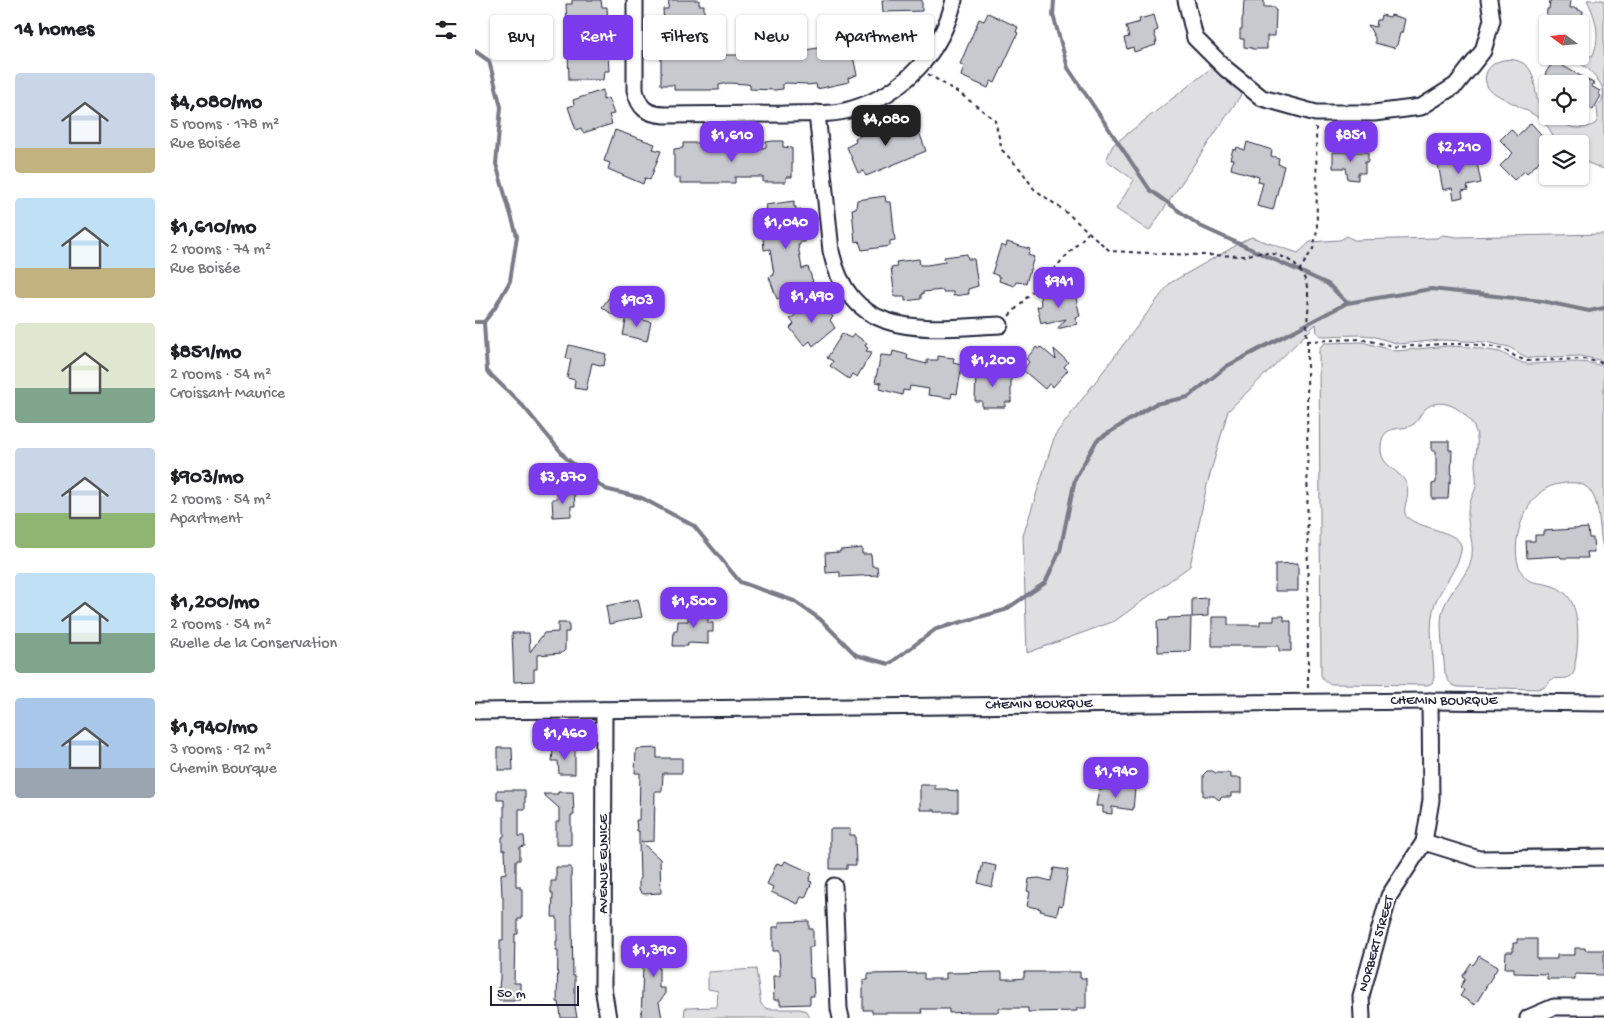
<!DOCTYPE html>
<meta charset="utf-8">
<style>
:root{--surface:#fff;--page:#f6f6f6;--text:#202124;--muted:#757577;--accent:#7c3aed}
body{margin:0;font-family:"Gochi Hand",sans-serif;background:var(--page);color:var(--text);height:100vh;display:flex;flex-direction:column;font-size:19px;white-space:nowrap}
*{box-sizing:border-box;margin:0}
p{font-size:16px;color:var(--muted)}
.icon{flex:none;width:28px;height:28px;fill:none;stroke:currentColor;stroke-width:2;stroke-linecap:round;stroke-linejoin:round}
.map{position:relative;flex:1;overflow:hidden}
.side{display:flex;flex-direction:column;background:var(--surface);width:475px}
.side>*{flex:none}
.top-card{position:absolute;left:15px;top:15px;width:475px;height:45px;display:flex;gap:10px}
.needle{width:32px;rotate:286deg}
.buttons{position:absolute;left:1064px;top:15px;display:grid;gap:10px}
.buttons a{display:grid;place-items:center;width:50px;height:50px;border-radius:5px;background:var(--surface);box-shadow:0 1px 4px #0004;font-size:25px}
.scale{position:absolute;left:15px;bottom:12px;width:89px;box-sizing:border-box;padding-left:5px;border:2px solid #22223b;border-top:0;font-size:14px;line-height:18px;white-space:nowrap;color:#22223b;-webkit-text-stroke:4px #fff;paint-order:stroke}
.price{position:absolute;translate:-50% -42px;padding:0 11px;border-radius:10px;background:var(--accent);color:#fff;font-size:16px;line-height:32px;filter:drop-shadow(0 1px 2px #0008)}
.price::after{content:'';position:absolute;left:50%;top:30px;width:15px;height:11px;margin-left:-8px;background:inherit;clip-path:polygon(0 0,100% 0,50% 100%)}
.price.current{background:#222;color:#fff}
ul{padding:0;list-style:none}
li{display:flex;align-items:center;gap:15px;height:125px;padding:0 15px}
li span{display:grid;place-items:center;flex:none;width:140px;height:100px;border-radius:5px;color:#555}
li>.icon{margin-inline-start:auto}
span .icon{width:60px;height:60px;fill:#fffc;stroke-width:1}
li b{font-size:21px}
h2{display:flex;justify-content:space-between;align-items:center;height:60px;padding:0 15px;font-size:21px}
.chip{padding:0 18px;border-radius:5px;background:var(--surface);box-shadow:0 1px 4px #0004;font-size:18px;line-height:45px}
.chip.current{background:var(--accent);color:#fff}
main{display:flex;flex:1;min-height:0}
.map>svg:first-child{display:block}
.green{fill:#dfdfe2;stroke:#80808e}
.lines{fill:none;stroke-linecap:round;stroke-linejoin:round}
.stream{stroke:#7a7a88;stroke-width:4}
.building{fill:#c8c8cf;stroke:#22223b}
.minor-casing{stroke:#22223b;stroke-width:19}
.path{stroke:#22223b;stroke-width:2;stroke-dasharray:4 4;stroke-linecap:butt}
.minor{stroke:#fff;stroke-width:15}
.labels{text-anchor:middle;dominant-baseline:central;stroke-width:4;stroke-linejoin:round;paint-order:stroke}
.street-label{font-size:14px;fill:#22223b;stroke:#fff}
</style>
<main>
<section class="side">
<h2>14 homes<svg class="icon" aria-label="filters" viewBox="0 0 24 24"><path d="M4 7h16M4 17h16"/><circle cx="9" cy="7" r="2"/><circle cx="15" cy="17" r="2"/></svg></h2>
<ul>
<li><span style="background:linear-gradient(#c9d6e8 75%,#c2b280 0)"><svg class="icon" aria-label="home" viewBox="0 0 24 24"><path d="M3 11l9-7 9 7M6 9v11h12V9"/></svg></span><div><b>$4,080/mo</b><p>5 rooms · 178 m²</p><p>Rue Boisée</p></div></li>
<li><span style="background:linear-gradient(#bfe0f5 70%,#c2b280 0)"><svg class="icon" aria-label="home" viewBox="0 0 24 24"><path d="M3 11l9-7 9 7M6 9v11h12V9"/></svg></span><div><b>$1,610/mo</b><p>2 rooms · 74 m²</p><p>Rue Boisée</p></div></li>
<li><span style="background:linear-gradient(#dfe7d0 65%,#7fa58c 0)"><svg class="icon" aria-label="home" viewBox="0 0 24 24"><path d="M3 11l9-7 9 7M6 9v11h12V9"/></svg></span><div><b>$851/mo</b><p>2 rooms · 54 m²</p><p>Croissant Maurice</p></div></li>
<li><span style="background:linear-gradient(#c9d6e8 65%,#8fb573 0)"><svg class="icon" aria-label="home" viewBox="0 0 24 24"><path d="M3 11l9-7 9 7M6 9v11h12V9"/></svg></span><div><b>$903/mo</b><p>2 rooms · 54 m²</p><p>Apartment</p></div></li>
<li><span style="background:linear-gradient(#bfe0f5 60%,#7fa58c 0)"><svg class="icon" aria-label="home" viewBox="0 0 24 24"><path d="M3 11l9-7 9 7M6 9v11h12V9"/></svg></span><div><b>$1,200/mo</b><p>2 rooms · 54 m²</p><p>Ruelle de la Conservation</p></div></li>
<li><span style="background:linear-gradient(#a9c7e8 70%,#9aa5b1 0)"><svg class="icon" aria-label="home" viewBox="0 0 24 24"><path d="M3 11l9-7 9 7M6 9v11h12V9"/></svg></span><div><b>$1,940/mo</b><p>3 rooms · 92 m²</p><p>Chemin Bourque</p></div></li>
</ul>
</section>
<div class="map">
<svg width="1129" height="1018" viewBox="0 0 1129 1018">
<rect width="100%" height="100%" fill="#fff"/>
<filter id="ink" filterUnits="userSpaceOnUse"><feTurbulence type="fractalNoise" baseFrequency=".02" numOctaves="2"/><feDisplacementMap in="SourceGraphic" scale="10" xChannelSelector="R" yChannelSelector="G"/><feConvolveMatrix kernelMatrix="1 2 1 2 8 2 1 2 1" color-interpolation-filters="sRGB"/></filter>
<g filter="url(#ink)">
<g class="green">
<path d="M1112 0H1129V169L1105 160V144H1082C1077 134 1074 125 1065 119 1056 111 1016 94 1013 88 1002 68 1028 52 1048 63 1067 75 1053 100 1072 111V116H1086L1085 120C1093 130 1111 130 1121 123L1123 118 1122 107C1124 104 1127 102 1128 97 1129 93 1128 89 1126 85 1116 67 1103 61 1084 56H1103L1111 58 1118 55C1126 36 1121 18 1112 0Z"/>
<path d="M744 62 772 86 674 231 641 209 659 180 631 160 638 145Z"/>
<path d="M1129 234V361L1105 356 1055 358 1049 356 1034 347 1010 342 966 340 924 344 897 336 885 335 846 336 842 333 841 324 753 411 732 485 715 566 640 621 552 653 548 536 580 435 695 283 776 237 823 253 835 242 865 240 872 236 879 240 962 238 968 235 982 237Z"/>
<path d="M887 342 921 351 973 346 995 347 1025 352 1045 362 1052 364C1073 364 1111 358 1129 367V551C1122 532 1129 486 1101 483 1093 482 1079 484 1072 488 1047 501 1031 553 1049 576 1055 584 1065 582 1074 585 1080 586 1085 589 1090 593 1106 607 1104 644 1100 663 1100 666 1100 671 1098 674 1093 681 1083 677 1077 679L1070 686 1063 689 983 687C975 685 973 681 970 673 969 657 964 629 967 613 971 595 988 581 995 564 1002 544 991 530 993 512 993 503 999 495 1001 486 1002 479 1000 471 1000 464 1001 451 1005 439 999 427 991 411 967 394 950 409 945 413 944 420 939 424 926 433 905 421 906 451 907 467 925 470 931 483 937 497 924 511 933 518 945 528 983 532 986 545 989 560 966 588 960 603 952 626 959 654 959 678L957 683 953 685 858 684C851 683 849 682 846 675L844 351 845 347 850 343Z"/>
<path d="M281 969 286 1004 289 1007 293 1009H325L331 1011 335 1018H209L210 1008 242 1007 243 991 233 989V972Z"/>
</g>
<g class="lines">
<g class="stream">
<path d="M579 0 578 15 593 68 675 190 725 226 853 284 872 303"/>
<path d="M0 51 14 61 26 107 21 164 42 236 35 281 20 308 9 322 12 371 48 406 91 458 130 489 167 498 219 526 265 582 319 601 345 619 381 655 414 664 461 629 530 610 570 583 585 551 600 479 622 440 680 404 713 397 752 366 872 303 956 289 1067 301 1114 311 1129 308"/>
<path d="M0 322H9"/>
</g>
</g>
<g class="building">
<path d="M97 0H126L127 7H132L133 24H127L126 45 128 54H133L134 71H129L128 80H94L93 51H97V28H92L91 4H97Z"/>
<path d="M194 0H224V5H229V29H223V50H247V55H271V49H311V54H331V50L370 43 371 48 376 47 382 75 373 78 374 82 342 89 341 84 332 85V84L311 83 308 84V89L300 90 275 89V85L272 84 253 83 244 85V90H199V85H186V56H191V50H195L194 28 193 26H189L188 9H193Z"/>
<path d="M407 0H447V11L408 12Z"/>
<path d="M769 0H789V7H800V10H801L800 36H792V49H777V48L769 47V39H765V29H767V19L768 17Z"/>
<path d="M1075 0H1096L1095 8H1103V10L1108 11 1107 24H1071L1072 9H1074Z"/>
<path d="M513 13 543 27 541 32 543 33 520 83 516 81 513 88 486 76 489 66 485 64 504 19 509 21Z"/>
<path d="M679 15 683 30 679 32 682 42H680L681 45 659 52 658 47 652 49 649 38 654 37 651 26 665 22 664 19Z"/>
<path d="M906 15 915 17 916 15 930 19 927 33H925L922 45 919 48 900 43V38L893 25 901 27 902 20H905Z"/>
<path d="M1081 62 1120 84H1117L1116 86 1125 91 1123 94 1126 96 1118 110 1105 103V84H1070L1072 80 1069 78 1071 75 1070 74 1075 66H1076L1078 63 1080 64Z"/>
<path d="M128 90V100L133 98 139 114 134 115 137 124 108 133 106 128 101 130 93 107 99 105 98 100Z"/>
<path d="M425 119 427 124 436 121 440 130 443 129 451 151 391 176 388 171 383 173 372 147 381 142 380 138Z"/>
<path d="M1056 123 1074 143 1071 146V152L1065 157 1066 159 1061 165 1052 173 1050 171 1039 180 1025 166 1038 153 1025 140 1036 129 1042 136Z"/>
<path d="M140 130 180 144 178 149 186 151 175 180 170 178 168 184 133 169 135 163 129 161Z"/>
<path d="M298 141H308V147L317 148V177H311V182H288V177H260V183H205V178H199V149L208 148V143H256V148L260 149H282L291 147V142Z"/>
<path d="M772 142 797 150 796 156 804 158 803 164 809 166 798 210 782 206 788 183 783 182 784 177 756 169 758 159H755L758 149 761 150 762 147 770 150Z"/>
<path d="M858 152H893V162H890V173H883V180L873 179 871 168H858Z"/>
<path d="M997 155 999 164 1002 163 1006 183 992 186 993 190 987 191 988 197 979 199 977 188 968 190 963 164 975 160V159Z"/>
<path d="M410 196 411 202H416L420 240 415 241V246L387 250 384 241 380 242 377 209 381 208 382 200Z"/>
<path d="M319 201V207H321V210L326 209 330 242H325V245H323L327 269 333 267 338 282 334 284 336 293 309 303 307 297 302 299 294 277 299 275 295 249 289 250 286 211 292 210 291 205Z"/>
<path d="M532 242 555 249 553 255 559 257 551 283 541 282 539 286 524 281 525 277 517 273 526 245 531 247Z"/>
<path d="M492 254 493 259H499L503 286 493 289 494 294 478 296V292H468V290L448 292V294H446V299L430 301V297H420L416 268 422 267 421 262 444 259 445 265H452L470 262 469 257Z"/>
<path d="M141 288 152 296 138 315 127 307Z"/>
<path d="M594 290 595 295 600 294 605 316 600 317 602 324 582 329 591 319 571 324V321L566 323 562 307 566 306 565 296Z"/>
<path d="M339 300 342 310 349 305 358 317 355 320 360 328 338 346 335 341 329 346 315 328 319 324 315 319Z"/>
<path d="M152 316 176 322 172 341 148 335Z"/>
<path d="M367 334 376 338 379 334 392 343 390 346 393 348 391 351 397 352 382 377 377 374 374 379 355 366 358 361 352 358Z"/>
<path d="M94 345 131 354 129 366 117 363 111 390 99 388 100 380 92 378 96 359 91 358Z"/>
<path d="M561 347 564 349 566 347 581 360 579 349 593 362 589 367 593 370 578 387 574 384 570 389 548 370 554 362 551 359Z"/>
<path d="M418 351 433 355 432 359 452 364V360H463V356L479 358 478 363 487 365 482 394 477 393 476 398 453 395 454 389 435 386 434 391 428 390 427 395 405 389 406 383 400 382 406 355 417 356Z"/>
<path d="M511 367H527V372L536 373V402H530V407H507V401H500L501 373 511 372Z"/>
<path d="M957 441H974V450H977L976 482 974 483 973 499H957V484L961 483V451H957Z"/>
<path d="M99 493 100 506H96V516L78 517 77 499H80L84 494Z"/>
<path d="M1113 528 1114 538H1118L1119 552H1112L1113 558H1086L1085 556 1052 558 1051 541H1060V535H1068V531Z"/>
<path d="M387 548V554H396L397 566H402L403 575 365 577V572L351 573 350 553 365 552V550Z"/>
<path d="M823 563V591H800V564Z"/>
<path d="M733 598V616L717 617V599Z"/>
<path d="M163 599 167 617 134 624 131 606Z"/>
<path d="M222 606H233V623H238V632H233V644L213 643V646H198L199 631H202L203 621H213V614L222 613Z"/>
<path d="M799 616H809V621H816V651H804V646H737V617H753V625H785V621H799Z"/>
<path d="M716 617 715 651 683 652 682 621 693 620V618Z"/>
<path d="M83 623H94V632H90V650L87 653 62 655V669H59V681L39 682 37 633H54L55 652 69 633 83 632Z"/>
<path d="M23 748H37L38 770H23Z"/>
<path d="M182 748V758H207V773H188L187 791H180L179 841 166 842 185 859 186 893 168 894 164 890V879H165L164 842V831H162L161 820H164L165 773H160L161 749Z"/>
<path d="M100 749V774H84L83 761H77L78 750Z"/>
<path d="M732 771H738L740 773H755V778H766V793H756V797H747L744 800 739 796H728V775Z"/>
<path d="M445 785H460V789H473V790L483 791V812H460V810H445Z"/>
<path d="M640 786 660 788 658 810 637 807V814L628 813V806H621L624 789 639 790Z"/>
<path d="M22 790H50V809H44V836H49L50 846 45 847V860H41V886H45V889H47V919H43V934H40L39 983H45V1000H39V1001H24V999H22V988H24L25 978V940H28V897H27L26 874 31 873 30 850H27V837L29 836V800H22Z"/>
<path d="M83 792H98L99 815H96V845H81V822H84V808L68 794H83Z"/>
<path d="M355 829H375V835H380L381 865H372V869H355Z"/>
<path d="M310 861 337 873 334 881 337 882 330 898 326 897 323 904 296 892 298 887 292 884 302 863 308 865Z"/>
<path d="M508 863 521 866 517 887 503 883Z"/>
<path d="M81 867H96L98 976H100V1006L102 1018H86L84 1002H82L83 950H81V941H82V917H77L78 893H76V881H81Z"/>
<path d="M579 868 593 870 587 906 584 905 582 915 565 911 566 909 552 906 555 892 552 891 554 879 564 878 576 881Z"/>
<path d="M334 921V929H338V947H334L335 978H338L339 996H335V1004L305 1005V1000H299L298 976H305V971L304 951H298V927H304V922Z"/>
<path d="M1042 939H1062V959H1082V955H1100V948H1110V950H1129V975L1100 974V979H1072V974L1039 973V968H1030L1031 952H1038V943H1042Z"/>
<path d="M169 941 195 943V946H203L202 956H184V988H190V995L184 1002 187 1018H166Z"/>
<path d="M1004 956 1023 967 1000 1005 985 996 989 990 985 987 990 979 987 977 996 963 998 965Z"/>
<path d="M527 972V979H538L549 978V972H605V978H611V1008H602V1011L553 1012V1008H524V1012H492L474 1013V1009H446L447 1013H397V1010H388V980H393V974L449 973V979H471V973Z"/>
</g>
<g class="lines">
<defs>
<g id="minor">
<path d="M160 0V90C164 108 171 114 190 115 229 115 269 114 309 114 331 113 355 116 377 109 428 94 467 52 479 0"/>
<path d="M711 0 720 38 751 69 787 98 841 113H899L946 107 981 85 1008 51 1017 20 1014 0"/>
<path d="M342 113 356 251C376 343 453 328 525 325"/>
<path d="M129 710 128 987 133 1018"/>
<path d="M0 711 955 701 1129 703"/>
<path d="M949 842 1004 859 1129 857"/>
<path d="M359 886 364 1009 366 1018"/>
<path d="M887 1018 886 996 914 896 949 842 956 800 955 701"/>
<path d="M1053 1018 1079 1007H1129"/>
</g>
</defs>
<use href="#minor" class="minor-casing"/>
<g class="path">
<path d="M453 74 487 95 520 120 527 150 546 170 559 189 591 212 635 251 691 254 770 256C799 246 831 261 833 294 835 310 830 325 832 341L833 690"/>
<path d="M824 271 838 249 842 231 841 126"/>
<path d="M534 316 613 233"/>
<path d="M832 341 885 339 923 347 968 344H994L1019 347 1031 350 1041 357 1052 361 1107 359 1129 363"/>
</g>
<use href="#minor" class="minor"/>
</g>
</g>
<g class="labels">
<g class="street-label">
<text x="969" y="701">CHEMIN BOURQUE</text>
<text transform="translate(564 705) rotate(-1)">CHEMIN BOURQUE</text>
<text transform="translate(129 864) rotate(-90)">AVENUE EUNICE</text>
<text transform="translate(902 944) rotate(-74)">NORBERT STREET</text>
</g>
</g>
</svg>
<div class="buttons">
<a><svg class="needle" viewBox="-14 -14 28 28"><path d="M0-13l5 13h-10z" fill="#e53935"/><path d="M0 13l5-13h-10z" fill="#757577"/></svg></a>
<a><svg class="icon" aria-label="locate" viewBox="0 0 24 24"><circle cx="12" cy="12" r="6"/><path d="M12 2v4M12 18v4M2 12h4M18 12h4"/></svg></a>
<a><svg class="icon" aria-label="layers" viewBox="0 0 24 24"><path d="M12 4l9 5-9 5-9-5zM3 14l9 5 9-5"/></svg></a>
</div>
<div class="scale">50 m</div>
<b class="price current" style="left:411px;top:147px">$4,080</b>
<b class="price" style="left:257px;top:163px">$1,610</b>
<b class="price" style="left:876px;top:163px">$851</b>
<b class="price" style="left:984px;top:175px">$2,210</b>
<b class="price" style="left:311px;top:250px">$1,040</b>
<b class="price" style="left:584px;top:309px">$941</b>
<b class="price" style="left:337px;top:324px">$1,490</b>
<b class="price" style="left:162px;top:328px">$903</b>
<b class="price" style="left:518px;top:388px">$1,200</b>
<b class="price" style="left:88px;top:505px">$3,870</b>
<b class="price" style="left:219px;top:629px">$1,500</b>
<b class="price" style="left:90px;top:761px">$1,460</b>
<b class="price" style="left:641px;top:799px">$1,940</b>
<b class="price" style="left:179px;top:978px">$1,390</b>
<div class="top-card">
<a class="chip">Buy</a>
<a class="chip current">Rent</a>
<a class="chip">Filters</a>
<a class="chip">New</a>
<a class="chip">Apartment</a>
</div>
</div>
</main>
